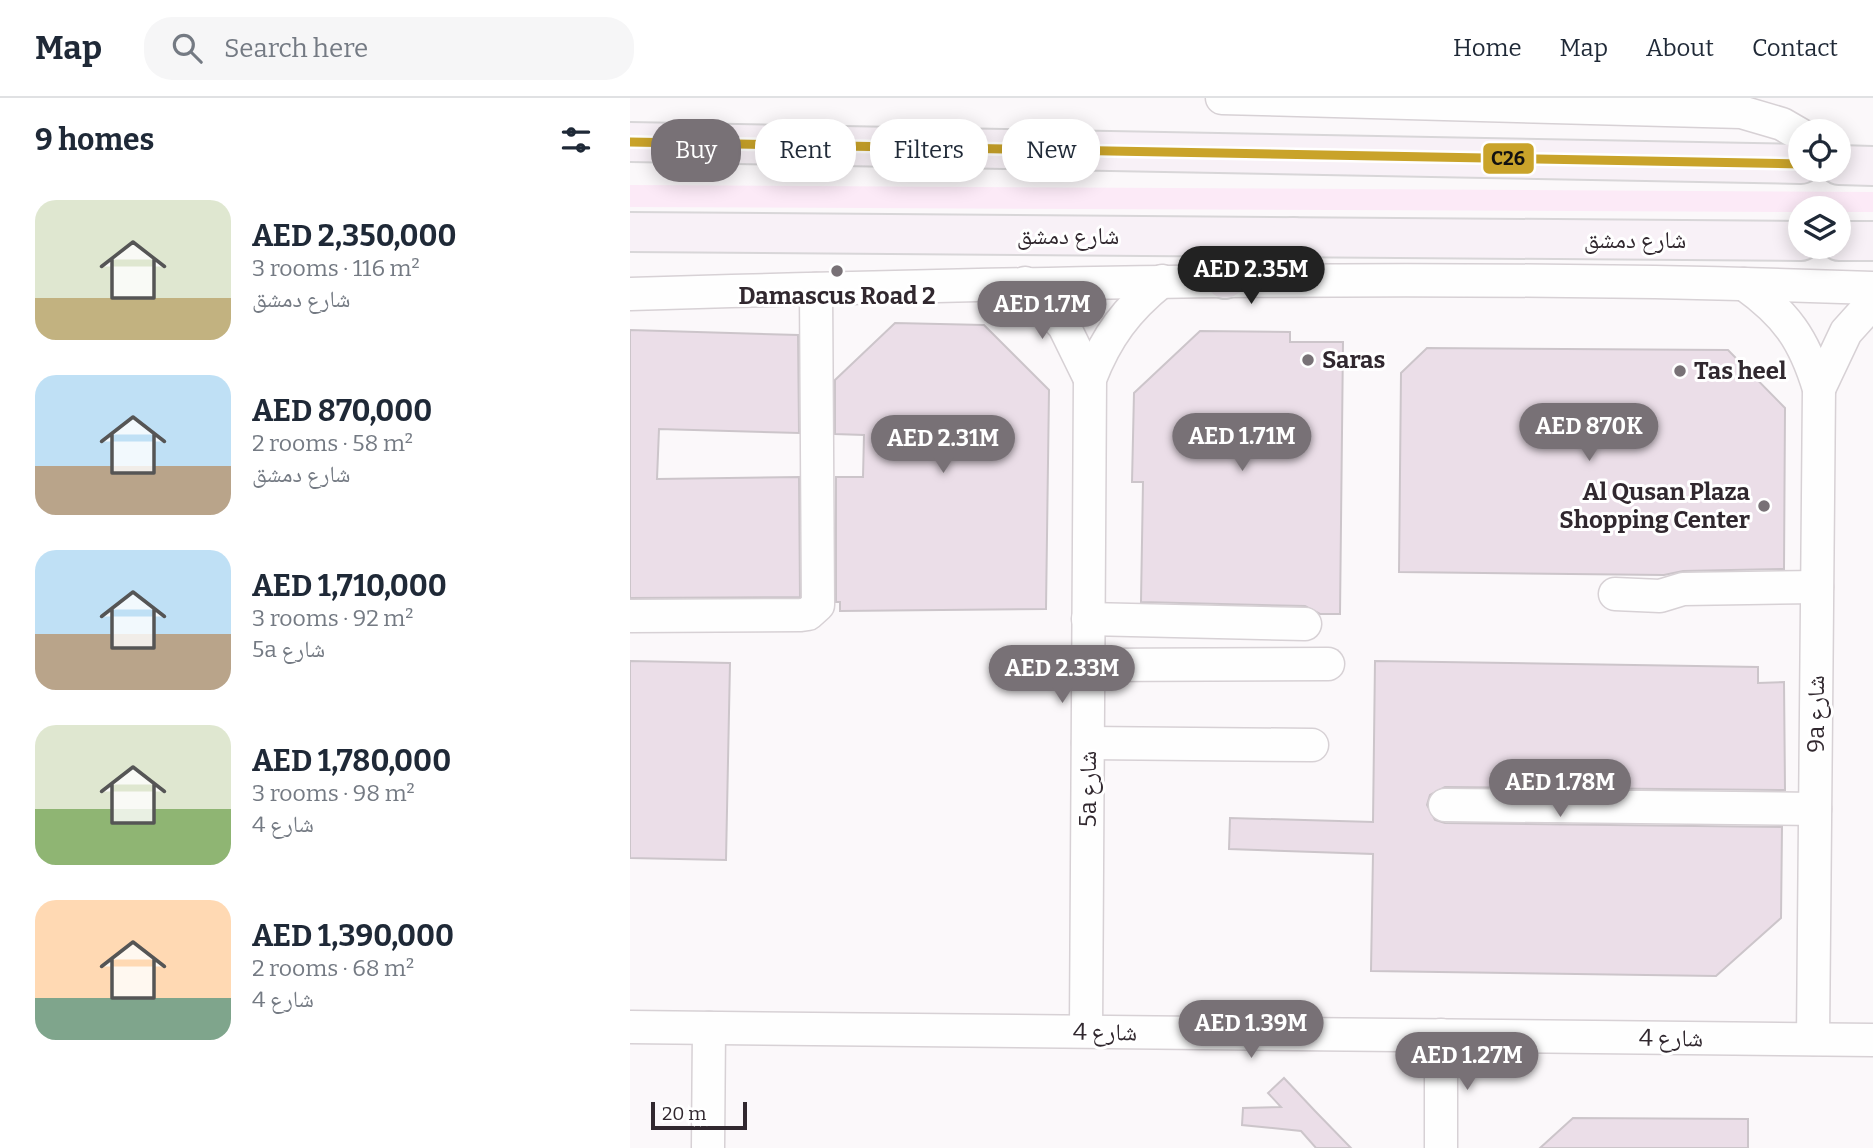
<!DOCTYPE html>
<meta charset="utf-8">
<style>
:root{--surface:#fff;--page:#f6f6f7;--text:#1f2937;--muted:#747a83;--line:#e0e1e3;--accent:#787176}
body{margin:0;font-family:Bitter,"Noto Naskh Arabic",serif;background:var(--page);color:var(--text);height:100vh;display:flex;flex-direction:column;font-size:26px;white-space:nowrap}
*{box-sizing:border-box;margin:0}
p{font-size:23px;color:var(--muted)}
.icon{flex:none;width:38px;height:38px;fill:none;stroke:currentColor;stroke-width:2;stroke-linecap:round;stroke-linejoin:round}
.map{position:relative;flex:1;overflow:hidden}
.drawer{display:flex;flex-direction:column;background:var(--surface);width:630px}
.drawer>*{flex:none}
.hud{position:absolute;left:21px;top:21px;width:665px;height:63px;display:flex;gap:14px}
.fabs{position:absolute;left:1158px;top:21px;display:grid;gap:14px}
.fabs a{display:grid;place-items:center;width:63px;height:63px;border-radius:50%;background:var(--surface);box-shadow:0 4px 18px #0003;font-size:35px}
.scale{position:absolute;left:21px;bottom:18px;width:96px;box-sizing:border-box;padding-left:7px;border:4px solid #31282f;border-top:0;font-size:19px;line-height:24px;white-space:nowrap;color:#31282f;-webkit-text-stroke:5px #fff;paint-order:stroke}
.price{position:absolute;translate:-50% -60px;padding:0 16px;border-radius:24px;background:var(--accent);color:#fff;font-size:23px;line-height:46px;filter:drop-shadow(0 2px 4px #0008)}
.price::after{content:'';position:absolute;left:50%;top:42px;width:21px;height:16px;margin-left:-10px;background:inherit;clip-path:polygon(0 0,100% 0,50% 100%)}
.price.on{background:#222;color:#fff}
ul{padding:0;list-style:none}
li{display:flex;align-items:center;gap:21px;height:175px;padding:0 35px}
li span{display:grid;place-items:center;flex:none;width:196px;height:140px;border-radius:21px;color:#555}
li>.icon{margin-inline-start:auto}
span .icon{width:84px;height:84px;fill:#fffc;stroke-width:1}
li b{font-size:30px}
h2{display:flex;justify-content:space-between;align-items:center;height:84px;padding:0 35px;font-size:30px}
.chip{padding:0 24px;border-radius:28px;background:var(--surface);box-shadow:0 4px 18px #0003;font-size:24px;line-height:63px}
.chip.on{background:var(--accent);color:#fff}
header{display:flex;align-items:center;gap:42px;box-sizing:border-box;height:98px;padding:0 35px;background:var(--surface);border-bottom:2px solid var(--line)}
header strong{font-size:33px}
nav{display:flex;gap:38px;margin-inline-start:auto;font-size:24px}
.search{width:490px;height:63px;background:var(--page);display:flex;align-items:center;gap:18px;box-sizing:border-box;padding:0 24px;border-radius:28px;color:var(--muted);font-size:26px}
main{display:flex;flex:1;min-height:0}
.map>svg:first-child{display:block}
.green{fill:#fceaf7}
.building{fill:#ebdee8;stroke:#ccc5ca;stroke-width:2}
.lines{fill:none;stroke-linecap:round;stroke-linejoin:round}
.minor-casing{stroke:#d7d1d5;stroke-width:35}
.major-casing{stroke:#d8d6d8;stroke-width:42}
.minor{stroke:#fefefe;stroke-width:32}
.major{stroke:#f8f1f7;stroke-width:38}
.bus-1-casing{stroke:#fff;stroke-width:14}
.bus-1{stroke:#c9a32a;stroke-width:9}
.poi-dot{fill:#787176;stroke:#fff;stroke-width:2.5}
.labels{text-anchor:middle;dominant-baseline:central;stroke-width:6;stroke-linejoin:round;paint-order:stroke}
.street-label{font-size:24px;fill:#31282f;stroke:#fff}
.poi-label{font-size:24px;font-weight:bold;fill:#31282f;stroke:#fff;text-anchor:start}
.line-badge{stroke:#fff;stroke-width:2.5}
.pale-badge-label{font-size:19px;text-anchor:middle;font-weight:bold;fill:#111}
</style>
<header>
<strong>Map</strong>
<div class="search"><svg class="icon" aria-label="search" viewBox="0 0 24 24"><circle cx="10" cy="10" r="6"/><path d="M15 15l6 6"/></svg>Search here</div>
<nav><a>Home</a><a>Map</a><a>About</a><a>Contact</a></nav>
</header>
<main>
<section class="drawer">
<h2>9 homes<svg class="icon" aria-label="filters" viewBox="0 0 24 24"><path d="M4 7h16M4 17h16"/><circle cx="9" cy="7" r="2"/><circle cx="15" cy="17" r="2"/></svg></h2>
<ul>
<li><span style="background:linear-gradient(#dfe7d0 70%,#c2b280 0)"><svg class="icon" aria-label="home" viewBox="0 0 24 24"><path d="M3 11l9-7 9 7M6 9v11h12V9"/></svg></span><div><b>AED 2,350,000</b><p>3 rooms · 116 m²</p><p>شارع دمشق</p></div></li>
<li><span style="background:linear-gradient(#bfe0f5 65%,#b9a48a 0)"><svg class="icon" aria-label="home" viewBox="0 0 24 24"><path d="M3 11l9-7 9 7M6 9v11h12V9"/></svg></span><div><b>AED 870,000</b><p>2 rooms · 58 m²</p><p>شارع دمشق</p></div></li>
<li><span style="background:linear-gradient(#bfe0f5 60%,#b9a48a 0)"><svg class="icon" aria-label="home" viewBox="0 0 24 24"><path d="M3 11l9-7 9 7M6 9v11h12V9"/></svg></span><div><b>AED 1,710,000</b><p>3 rooms · 92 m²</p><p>5a شارع</p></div></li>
<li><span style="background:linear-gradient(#dfe7d0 60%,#8fb573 0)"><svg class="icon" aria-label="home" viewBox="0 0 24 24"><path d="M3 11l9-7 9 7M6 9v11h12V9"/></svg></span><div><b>AED 1,780,000</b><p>3 rooms · 98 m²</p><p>شارع 4</p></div></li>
<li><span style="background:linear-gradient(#ffd9b3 70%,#7fa58c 0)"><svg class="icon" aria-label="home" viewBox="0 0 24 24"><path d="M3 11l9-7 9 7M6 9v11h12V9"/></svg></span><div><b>AED 1,390,000</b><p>2 rooms · 68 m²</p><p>شارع 4</p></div></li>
</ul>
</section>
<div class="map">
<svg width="1243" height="1050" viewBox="0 0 1243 1050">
<rect width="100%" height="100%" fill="#fbf8fa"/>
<path class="green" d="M0 87 1243 94V114H1209V110H1171V114L0 109Z"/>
<g class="building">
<path d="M265 225 354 227 419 292 416 511 210 513V504H206V379H233L234 337 205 336V282Z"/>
<path d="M0 232 168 237 169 335 29 331 27 381 169 379 170 499 0 500Z"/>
<path d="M570 233 660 234V244H713L710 516H690L675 508 511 504 513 384H502L504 295Z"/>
<path d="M797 250 1098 252 1155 310 1154 471 1053 473 1034 477 769 474 771 275Z"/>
<path d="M0 563 100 565 96 762 0 760Z"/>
<path d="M745 563 1128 569V585L1154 584 1155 692 815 689 800 697 797 707 805 722 815 725 1152 729 1151 820 1086 878 741 873 743 756 599 751 600 720 743 724Z"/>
<path d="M654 980 685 1013 721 1050H686L671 1033 612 1027 613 1010 651 1009 638 995Z"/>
<path d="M943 1020 1118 1021V1050H910Z"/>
</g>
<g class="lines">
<defs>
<g id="minor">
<path d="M592 0 1111 14 1152 26 1171 37"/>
<path d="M395 185 434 228 460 281"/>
<path d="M1114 186C1156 216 1174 241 1189 291L1183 941"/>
<path d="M0 196C414 184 829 175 1243 190"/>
<path d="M1189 291 1216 234 1243 204"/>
<path d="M985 496 1030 498 1053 491 1187 489"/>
<path d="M0 518 171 517 178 516 188 507 186 191"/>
<path d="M458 521 675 526"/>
<path d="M458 567 698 566"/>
<path d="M458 645 682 647"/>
<path d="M815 707 1185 711"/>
<path d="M0 929 1243 942"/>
<path d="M456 933 460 281C476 239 497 211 532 183"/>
<path d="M78 1050 79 930"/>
<path d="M811 1050V937"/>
</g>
<g id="major">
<path d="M0 44 1171 66"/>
<path d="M1209 67 1243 68"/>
<path d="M0 134 1171 143"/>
<path d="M1209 143H1243"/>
<path d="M595 181 663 139"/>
</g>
</defs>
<use href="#minor" class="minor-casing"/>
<use href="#major" class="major-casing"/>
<use href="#minor" class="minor"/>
<use href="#major" class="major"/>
<defs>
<path id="bus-1" d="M0 44 1171 66"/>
</defs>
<use href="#bus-1" class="bus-1-casing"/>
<use href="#bus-1" class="bus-1"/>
</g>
<g class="poi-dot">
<circle cx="207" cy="173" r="7"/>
<circle cx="678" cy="262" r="7"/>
<circle cx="1050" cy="273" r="7"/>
<circle cx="1134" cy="408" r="7"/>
</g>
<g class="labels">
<g class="street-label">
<text x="438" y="138">شارع دمشق</text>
<text x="1005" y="142">شارع دمشق</text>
<text transform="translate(1186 616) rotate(-90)">9a شارع</text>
<text transform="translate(458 691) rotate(-90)">5a شارع</text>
<text transform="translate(475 934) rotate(1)">شارع 4</text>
<text transform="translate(1041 940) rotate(1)">شارع 4</text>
</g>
<g class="poi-label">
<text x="207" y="198" text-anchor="middle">Damascus Road 2</text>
<text x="692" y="262">Saras</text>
<text x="1064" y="273">Tas heel</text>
<text x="1120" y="394" text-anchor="end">Al Qusan Plaza<tspan x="1120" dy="28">Shopping Center</tspan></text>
</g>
</g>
<rect class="line-badge" x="852" y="44" width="53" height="33" rx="7" fill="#c9a32a"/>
<g class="pale-badge-label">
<text x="878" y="67">C26</text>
</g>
</svg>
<div class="fabs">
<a><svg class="icon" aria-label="locate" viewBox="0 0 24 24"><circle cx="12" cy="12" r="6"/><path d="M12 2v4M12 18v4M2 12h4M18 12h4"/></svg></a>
<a><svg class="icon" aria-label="layers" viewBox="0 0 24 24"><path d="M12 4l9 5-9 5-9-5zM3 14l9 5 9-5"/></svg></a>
</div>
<div class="scale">20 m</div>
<b class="price on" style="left:621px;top:208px">AED 2.35M</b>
<b class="price" style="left:412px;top:243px">AED 1.7M</b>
<b class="price" style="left:959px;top:365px">AED 870K</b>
<b class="price" style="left:612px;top:375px">AED 1.71M</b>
<b class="price" style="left:313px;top:377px">AED 2.31M</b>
<b class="price" style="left:432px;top:607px">AED 2.33M</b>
<b class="price" style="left:930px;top:721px">AED 1.78M</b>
<b class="price" style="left:621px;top:962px">AED 1.39M</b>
<b class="price" style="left:837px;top:994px">AED 1.27M</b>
<div class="hud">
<a class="chip on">Buy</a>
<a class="chip">Rent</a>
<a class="chip">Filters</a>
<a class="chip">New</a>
</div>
</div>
</main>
